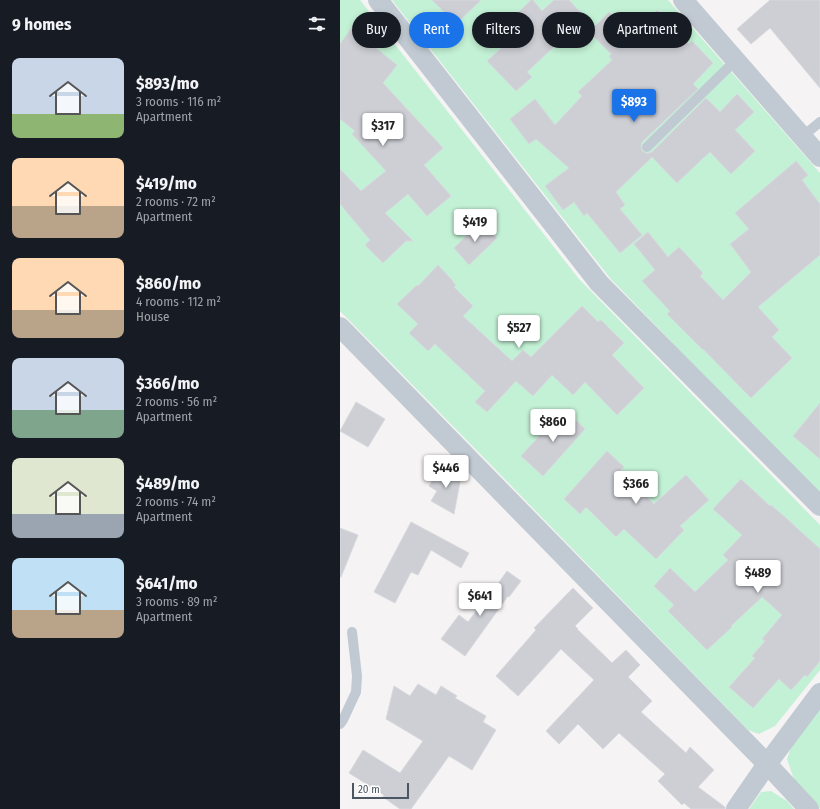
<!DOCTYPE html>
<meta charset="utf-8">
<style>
:root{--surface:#171b24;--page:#20242c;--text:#f1f3f6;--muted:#9ea1a6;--accent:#1a73e8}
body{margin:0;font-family:"Fira Sans Condensed",sans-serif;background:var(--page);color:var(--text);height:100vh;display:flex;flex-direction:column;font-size:15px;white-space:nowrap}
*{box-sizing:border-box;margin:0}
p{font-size:13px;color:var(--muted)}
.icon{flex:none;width:22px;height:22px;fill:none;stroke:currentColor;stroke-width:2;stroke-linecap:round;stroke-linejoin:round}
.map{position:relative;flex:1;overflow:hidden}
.panel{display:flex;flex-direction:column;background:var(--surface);width:340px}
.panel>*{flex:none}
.banner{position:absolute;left:12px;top:12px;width:380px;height:36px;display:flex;gap:8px}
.scale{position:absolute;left:12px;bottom:10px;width:57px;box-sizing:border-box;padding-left:4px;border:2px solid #4a5661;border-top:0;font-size:11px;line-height:14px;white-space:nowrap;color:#4a5661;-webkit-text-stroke:3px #fff;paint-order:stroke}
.price{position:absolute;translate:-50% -34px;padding:0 9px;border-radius:4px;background:#fff;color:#222;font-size:13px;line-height:26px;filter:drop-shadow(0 1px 2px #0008)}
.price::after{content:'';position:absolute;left:50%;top:24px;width:12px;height:9px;margin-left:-6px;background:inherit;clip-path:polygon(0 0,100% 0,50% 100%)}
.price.active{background:var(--accent);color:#fff}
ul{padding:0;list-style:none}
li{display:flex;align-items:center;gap:12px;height:100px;padding:0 12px}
li span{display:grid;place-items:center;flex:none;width:112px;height:80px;border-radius:8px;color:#555}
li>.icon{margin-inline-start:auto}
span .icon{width:48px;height:48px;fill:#fffc;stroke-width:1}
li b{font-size:17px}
h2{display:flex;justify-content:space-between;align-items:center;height:48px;padding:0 12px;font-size:17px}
.chip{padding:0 14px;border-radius:18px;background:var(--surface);box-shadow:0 2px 6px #0003;font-size:14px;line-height:36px}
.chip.active{background:var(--accent);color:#fff}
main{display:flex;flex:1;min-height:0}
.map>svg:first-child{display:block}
.green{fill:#c3f1d5}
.building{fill:#cdcfd5;stroke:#d7d9de}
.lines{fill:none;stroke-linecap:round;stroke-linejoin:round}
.lane{stroke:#c1cad2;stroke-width:10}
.street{stroke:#c1cad2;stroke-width:20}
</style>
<main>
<section class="panel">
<h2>9 homes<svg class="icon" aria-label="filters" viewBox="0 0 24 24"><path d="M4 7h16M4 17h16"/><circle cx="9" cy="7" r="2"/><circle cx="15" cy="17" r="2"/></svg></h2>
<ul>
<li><span style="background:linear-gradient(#c9d6e8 70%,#8fb573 0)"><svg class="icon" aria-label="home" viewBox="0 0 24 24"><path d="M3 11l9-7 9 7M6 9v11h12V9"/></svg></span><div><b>$893/mo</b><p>3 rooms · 116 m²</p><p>Apartment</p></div></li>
<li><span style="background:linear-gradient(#ffd9b3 60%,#b9a48a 0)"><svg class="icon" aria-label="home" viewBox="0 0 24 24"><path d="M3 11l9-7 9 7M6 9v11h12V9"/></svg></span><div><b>$419/mo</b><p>2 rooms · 72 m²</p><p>Apartment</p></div></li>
<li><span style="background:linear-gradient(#ffd9b3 65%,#b9a48a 0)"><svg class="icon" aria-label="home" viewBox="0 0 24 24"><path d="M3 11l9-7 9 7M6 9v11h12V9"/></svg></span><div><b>$860/mo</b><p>4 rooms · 112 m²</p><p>House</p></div></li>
<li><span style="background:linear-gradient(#c9d6e8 65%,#7fa58c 0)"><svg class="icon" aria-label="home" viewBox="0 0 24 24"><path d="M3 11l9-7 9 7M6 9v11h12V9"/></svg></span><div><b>$366/mo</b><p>2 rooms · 56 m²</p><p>Apartment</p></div></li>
<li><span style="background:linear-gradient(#dfe7d0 70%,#9aa5b1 0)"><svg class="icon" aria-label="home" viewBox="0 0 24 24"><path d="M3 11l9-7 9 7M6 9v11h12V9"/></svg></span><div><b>$489/mo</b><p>2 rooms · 74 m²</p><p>Apartment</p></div></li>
<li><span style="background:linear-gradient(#bfe0f5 65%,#b9a48a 0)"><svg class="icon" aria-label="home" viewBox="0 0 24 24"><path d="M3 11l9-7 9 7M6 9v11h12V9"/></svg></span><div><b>$641/mo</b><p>3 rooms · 89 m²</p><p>Apartment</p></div></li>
</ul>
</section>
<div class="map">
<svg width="480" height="809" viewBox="0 0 480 809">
<rect width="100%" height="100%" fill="#f5f3f3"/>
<g class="green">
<path d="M0 0H20L239 279 480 525V670L435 726 419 734 408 730 154 468 0 311Z"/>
<path d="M52 0H328L480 173V496L270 278Z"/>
<path d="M480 708V809L456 785 447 759 451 747Z"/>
<path d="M431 791 447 801 454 809H409L421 792Z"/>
</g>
<g class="building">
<path d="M92 0H141L116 24Z"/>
<path d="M191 0H193L202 11 214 0H229L244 16 218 41 219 42 187 72 192 77 176 91 147 61 170 40 160 30Z"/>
<path d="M430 0H480V88L430 28 411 44 397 29Z"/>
<path d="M317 10 349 44 352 41 373 63 353 84 358 89 302 142 301 146 302 151 306 153H309L312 152 366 98 380 112 397 94 414 112 395 130 415 151 391 174 370 152 361 160 337 183 312 157 276 192 285 205 280 209 302 235 280 253 247 213 244 216 234 202 223 210 205 186 229 168 196 139 189 144 170 119 195 99 215 125 242 96 238 92 272 60 269 56 271 54 249 32 269 12 291 35Z"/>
<path d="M13 26 33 41 31 44 57 65 43 83 103 148 84 165 111 196 87 216 68 194 45 213 73 241H66L43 263 25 245 30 240 0 204V169L21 191 46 171 12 134 15 131 0 119V44Z"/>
<path d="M456 161 468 175 462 180 480 204V255L418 307 439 330 432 337 452 358 411 398 363 349V350L327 314 330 311 302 281 315 270 294 244 308 232 328 257 339 247 363 273 360 276 383 300 411 272 390 244 409 229 395 213Z"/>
<path d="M141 221 157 238 129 265 114 248Z"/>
<path d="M98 265 113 281V282L116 285 114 287 133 306 123 316 172 361 183 350 191 357 242 306 258 322 261 320 284 343 272 355 304 388 277 415 245 382 233 395 212 375 193 396 176 381 147 412 135 402 145 391 95 344 88 351 69 333 78 324 57 304 77 285 78 286Z"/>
<path d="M16 402 45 419 28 447 0 431Z"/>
<path d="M480 403V459L453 436Z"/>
<path d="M224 409 245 429 203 476 181 456Z"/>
<path d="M267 451 284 467 280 471 314 504 346 475 369 500 340 526 344 530 316 559 284 529 276 537 246 507 240 514 224 499Z"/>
<path d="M101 466 121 477 114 514 91 501 97 491 89 486Z"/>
<path d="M401 479 430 506 431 505 445 517 480 549V661L467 677 465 675 451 690 439 679 413 708 389 687 415 658 412 656 425 641 422 639 442 615 422 597 391 626 392 627 367 650 328 611 334 605 314 586 330 568 355 592 388 560 383 555 402 535 373 509Z"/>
<path d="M71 522 129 553 121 568 91 550 78 575 71 572 55 603 34 592Z"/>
<path d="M0 528 18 535 1 577H0Z"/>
<path d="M167 571 181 581 169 597 168 596 125 656 101 639 119 615 128 622 146 598 147 599Z"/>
<path d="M233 588 253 608 235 626 238 629H237L272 663 286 650 300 665 288 677 312 701 301 712 346 753 350 747 374 770 358 787 385 807V809H351L344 803 342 805 318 781 325 774 279 733 263 749 238 724 219 744 206 731 254 680 221 649 178 696 156 676 196 630 194 628Z"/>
<path d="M78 684 96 695 101 686 117 696 115 698 146 716 143 722 156 730 132 770 109 756 71 809H60L43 797 44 795 9 773 23 750 60 773 83 741 46 719 54 686 70 696Z"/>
</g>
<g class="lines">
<g class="lane">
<path d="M463 136 480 122"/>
<path d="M307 147 396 60"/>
<path d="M0 724 3 720 16 692 17 676 12 632"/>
</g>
<g class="street">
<path d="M38 0 259 283 480 506"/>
<path d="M343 0 480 157"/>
<path d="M0 327 427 764 469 809"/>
<path d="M396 809 427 764 480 693"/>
</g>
</g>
</svg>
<div class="scale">20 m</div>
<b class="price active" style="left:294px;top:123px">$893</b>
<b class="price" style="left:43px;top:147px">$317</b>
<b class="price" style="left:135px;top:243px">$419</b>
<b class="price" style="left:179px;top:349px">$527</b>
<b class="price" style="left:213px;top:443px">$860</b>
<b class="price" style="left:106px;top:489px">$446</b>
<b class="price" style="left:296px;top:505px">$366</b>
<b class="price" style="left:418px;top:594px">$489</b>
<b class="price" style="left:140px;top:617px">$641</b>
<div class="banner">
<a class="chip">Buy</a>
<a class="chip active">Rent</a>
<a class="chip">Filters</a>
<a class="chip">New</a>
<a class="chip">Apartment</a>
</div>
</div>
</main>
